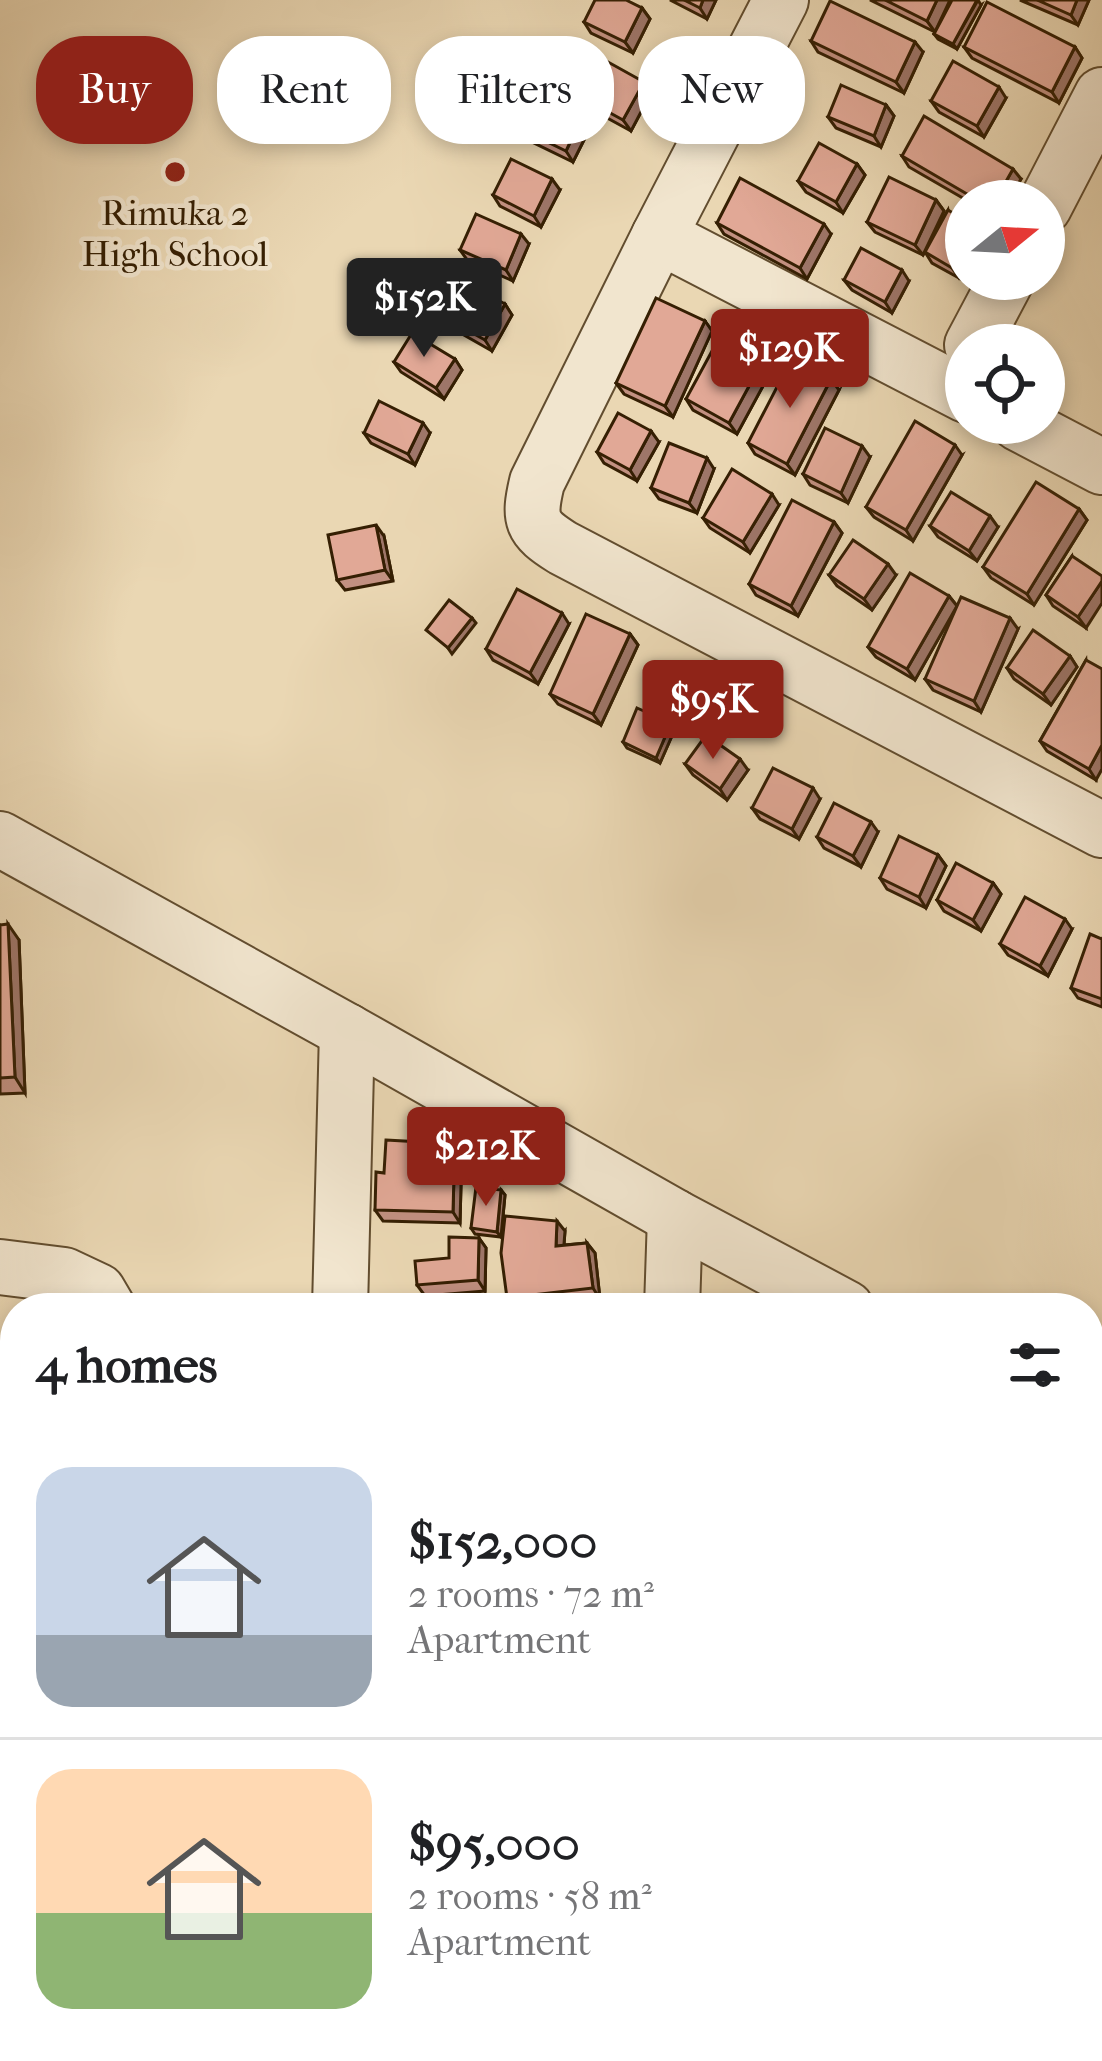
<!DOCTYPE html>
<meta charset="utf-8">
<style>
:root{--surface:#fff;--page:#f2f2f2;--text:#202124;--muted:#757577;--line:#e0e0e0;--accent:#8f2418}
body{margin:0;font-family:"IM FELL French Canon",serif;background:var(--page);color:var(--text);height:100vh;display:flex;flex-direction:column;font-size:45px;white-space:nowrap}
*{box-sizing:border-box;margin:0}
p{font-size:39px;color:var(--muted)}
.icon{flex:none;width:66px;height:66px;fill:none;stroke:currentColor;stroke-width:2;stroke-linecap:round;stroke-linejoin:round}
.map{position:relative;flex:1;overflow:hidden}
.panel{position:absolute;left:0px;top:1293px;width:1104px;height:768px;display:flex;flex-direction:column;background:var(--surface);border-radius:48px 48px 0 0;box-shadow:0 6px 18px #0003}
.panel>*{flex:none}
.guide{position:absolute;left:36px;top:36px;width:1032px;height:108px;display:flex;gap:24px}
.needle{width:78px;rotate:72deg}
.tools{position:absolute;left:945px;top:180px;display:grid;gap:24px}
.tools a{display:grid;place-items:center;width:120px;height:120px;border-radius:50%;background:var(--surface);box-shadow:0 6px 18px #0003;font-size:60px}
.price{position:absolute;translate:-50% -102px;padding:0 27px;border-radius:12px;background:var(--accent);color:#fff;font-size:39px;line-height:78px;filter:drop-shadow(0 3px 6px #0008)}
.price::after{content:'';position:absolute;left:50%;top:72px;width:36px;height:27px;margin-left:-18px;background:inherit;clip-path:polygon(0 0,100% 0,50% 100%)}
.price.active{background:#222;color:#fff}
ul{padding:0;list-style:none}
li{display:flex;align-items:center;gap:36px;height:300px;padding:0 36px}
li+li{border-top:3px solid var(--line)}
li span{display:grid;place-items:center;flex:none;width:336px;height:240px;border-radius:36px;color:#555}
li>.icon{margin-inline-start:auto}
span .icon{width:144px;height:144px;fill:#fffc;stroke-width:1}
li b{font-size:51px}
h2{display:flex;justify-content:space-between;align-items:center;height:144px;padding:0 36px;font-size:51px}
.pill{padding:0 42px;border-radius:48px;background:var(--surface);box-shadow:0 6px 18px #0003;font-size:42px;line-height:108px}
.pill.active{background:var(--accent);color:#fff}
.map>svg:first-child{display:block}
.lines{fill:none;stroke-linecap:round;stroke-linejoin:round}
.minor-casing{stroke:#624d2f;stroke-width:58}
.minor{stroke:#f1e5ce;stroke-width:54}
.wall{fill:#c29081;stroke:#351f03;stroke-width:3}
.shaded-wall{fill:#9e7669;stroke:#351f03;stroke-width:3}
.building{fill:#e1a896;stroke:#351f03;stroke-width:3}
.poi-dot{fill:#8f2418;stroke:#f1e5ce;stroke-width:4.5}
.labels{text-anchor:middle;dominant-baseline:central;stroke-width:9;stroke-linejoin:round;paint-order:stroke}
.poi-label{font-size:36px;fill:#351f03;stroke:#f1e5ce}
</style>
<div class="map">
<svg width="1102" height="2061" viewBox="0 0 1102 2061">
<rect width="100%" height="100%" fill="#ead7b3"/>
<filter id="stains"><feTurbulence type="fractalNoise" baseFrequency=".00167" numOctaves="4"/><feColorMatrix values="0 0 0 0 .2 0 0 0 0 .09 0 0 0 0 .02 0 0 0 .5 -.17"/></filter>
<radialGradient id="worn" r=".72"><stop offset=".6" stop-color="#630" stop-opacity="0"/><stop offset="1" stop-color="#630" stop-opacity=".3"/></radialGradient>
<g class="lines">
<defs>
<g id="minor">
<path d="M781 0 659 236 537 482C528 520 531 528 563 548L1102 830"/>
<path d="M1044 207 1102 95"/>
<path d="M659 236 966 395"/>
<path d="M972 345 1007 279"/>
<path d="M1018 423 1102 467"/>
<path d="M0 839 347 1031 675 1217 846 1308"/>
<path d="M0 1267 64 1275 98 1291 108 1308"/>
<path d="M340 1308 347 1031"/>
<path d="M672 1308 675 1217"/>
<path d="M1089 1436 1102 1443"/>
<path d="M31 2061 40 2046"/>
<path d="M224 2061 232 2046"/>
<path d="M594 2061 602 2046"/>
<path d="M974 2061 978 2046"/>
</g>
</defs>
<use href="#minor" class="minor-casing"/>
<use href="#minor" class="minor"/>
</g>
<g class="wall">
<path d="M670 0H716L707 19Z"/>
<path d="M870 0H950L935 32Z"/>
<path d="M1020 0H1089L1078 25Z"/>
<path d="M981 5 957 49 938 39 934 34Z"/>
<path d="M642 8 650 19 633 53 591 33 584 22Z"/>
<path d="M811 41 923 52 904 93 818 52Z"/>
<path d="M964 47H1075L1082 58 1059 103 972 58Z"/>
<path d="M550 80 644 82 651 93 631 131 558 91Z"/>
<path d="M1006 98 984 137 939 112 931 101Z"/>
<path d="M886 105 894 116 881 147 836 128 828 117Z"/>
<path d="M591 126 573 162 532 142 525 131Z"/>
<path d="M902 156 1021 179 1008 201H968L909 167Z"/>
<path d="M857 164 865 175 843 213 806 192 798 181Z"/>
<path d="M560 190 541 227 500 206 493 195Z"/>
<path d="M936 200 944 211 923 255 875 232 867 222Z"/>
<path d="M948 210 959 278 932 263 925 252Z"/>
<path d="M717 223 831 234 807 279 724 234Z"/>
<path d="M529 244 513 281 468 261 460 250Z"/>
<path d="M844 280 909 281 892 313 852 290Z"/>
<path d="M505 304 512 315 492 351 436 319 428 308Z"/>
<path d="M705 321 712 331 673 417 624 394 616 383Z"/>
<path d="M768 351 776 362 737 434 693 410 686 399Z"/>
<path d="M455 359 462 370 444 399 401 372 394 362Z"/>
<path d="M839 390 795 475 755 454 748 443Z"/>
<path d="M364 433H430L415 465 371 443Z"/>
<path d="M659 442 637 481 604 463 597 452Z"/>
<path d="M962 455 913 541 874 517 866 507Z"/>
<path d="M870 457 848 503 810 485 803 474Z"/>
<path d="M714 469 697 513 659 499 651 488Z"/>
<path d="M779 505 750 553 710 528 703 518Z"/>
<path d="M1079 509 1087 520 1034 605 991 578 983 567Z"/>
<path d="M834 522 842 533 798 616 756 595 749 584Z"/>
<path d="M930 526 998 527 977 561 938 537Z"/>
<path d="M384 536 393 581 345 590 337 580Z"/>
<path d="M1072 556 1086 628 1053 606 1046 595Z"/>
<path d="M829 575H896L872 610 837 586Z"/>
<path d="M949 596 957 606 915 680 876 657 868 647Z"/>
<path d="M569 624 538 684 493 660 486 649Z"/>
<path d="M1018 629 981 712 933 690 925 679Z"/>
<path d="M630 634 638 645 601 725 558 704 550 694Z"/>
<path d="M1070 656 1077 667 1051 705 1014 679 1007 668Z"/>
<path d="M1086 660 1096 780 1047 751 1040 741Z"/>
<path d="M675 729 660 763 627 748 623 742Z"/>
<path d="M685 764 748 770 727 800 693 775Z"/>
<path d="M820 799 799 839 760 819 752 808Z"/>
<path d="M878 832 861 867 824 848 817 837Z"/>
<path d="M938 855 946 866 926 908 887 889 880 878Z"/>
<path d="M993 883 1001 894 981 931 944 911 937 900Z"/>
<path d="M0 925 19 940 25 1093 0 1094Z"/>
<path d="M1072 929 1048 976 1008 955 1000 944Z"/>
<path d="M1102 939V1007L1078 998 1071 988Z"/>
<path d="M428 1153 427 1174 461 1185 460 1223 383 1221 375 1210 384 1173Z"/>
<path d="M501 1190 505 1195 501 1237 475 1234 471 1228Z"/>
<path d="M565 1231 564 1245 587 1243 595 1253 600 1299 513 1308 507 1298Z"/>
<path d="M479 1238 486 1248 485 1291 425 1296 417 1285Z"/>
<path d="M0 1350H15V1421L0 1420Z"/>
<path d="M12 1431 15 1435V1523L0 1526V1433Z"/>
<path d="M1089 1529 1098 1534 1102 1539V1762L1089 1756Z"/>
<path d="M0 1546 15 1549V1640L0 1638Z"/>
<path d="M0 1662 15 1671V1747L0 1748Z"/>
</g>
<g class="shaded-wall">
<path d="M703 0H716L707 19 700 8Z"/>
<path d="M937 0H950L935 32 927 21Z"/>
<path d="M978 0 981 5 957 49 953 44Z"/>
<path d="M1077 0H1089L1078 25 1071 15Z"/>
<path d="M642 8 650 19 633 53 625 42Z"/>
<path d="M915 42 923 52 904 93 896 82Z"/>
<path d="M1075 47 1082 58 1059 103 1052 92Z"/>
<path d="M644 82 651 93 631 131 623 120Z"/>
<path d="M999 87 1006 98 984 137 977 126Z"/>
<path d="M886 105 894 116 881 147 874 136Z"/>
<path d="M583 115 591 126 573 162 566 151Z"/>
<path d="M857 164 865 175 843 213 836 202Z"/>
<path d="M1013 169 1021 179 1008 201H995Z"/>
<path d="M552 179 560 190 541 227 534 216Z"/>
<path d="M936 200 944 211 923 255 915 245Z"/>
<path d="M824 224 831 234 807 279 800 268Z"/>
<path d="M521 234 529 244 513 281 506 270Z"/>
<path d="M966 242V266L959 278 952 268Z"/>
<path d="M902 270 909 281 892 313 885 302Z"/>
<path d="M505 304 512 315 492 351 485 340Z"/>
<path d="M705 321 712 331 673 417 665 406Z"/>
<path d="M768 351 776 362 737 434 729 423Z"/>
<path d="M455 359 462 370 444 399 436 388Z"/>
<path d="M831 379 839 390 795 475 787 464Z"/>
<path d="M423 423 430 433 415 465 408 454Z"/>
<path d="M651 431 659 442 637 481 630 470Z"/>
<path d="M955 445 962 455 913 541 906 530Z"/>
<path d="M862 446 870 457 848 503 841 493Z"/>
<path d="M707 458 714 469 697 513 689 503Z"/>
<path d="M772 494 779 505 750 553 743 542Z"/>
<path d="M1079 509 1087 520 1034 605 1027 594Z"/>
<path d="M990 516 998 527 977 561 969 551Z"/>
<path d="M834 522 842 533 798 616 791 606Z"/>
<path d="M376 525 384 536 393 581 385 570Z"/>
<path d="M888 564 896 575 872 610 864 599Z"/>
<path d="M1102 581V603L1086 628 1078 617Z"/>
<path d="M949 596 957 606 915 680 907 669Z"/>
<path d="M562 613 569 624 538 684 530 673Z"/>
<path d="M472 618 476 623 452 654 448 648Z"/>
<path d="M1010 618 1018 629 981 712 974 701Z"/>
<path d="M630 634 638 645 601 725 593 714Z"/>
<path d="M1070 656 1077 667 1051 705 1043 694Z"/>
<path d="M671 723 675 729 660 763 656 758Z"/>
<path d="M1102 745V769L1096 780 1089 769Z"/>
<path d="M740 759 748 770 727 800 720 789Z"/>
<path d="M813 788 820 799 799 839 792 829Z"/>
<path d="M871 822 878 832 861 867 853 856Z"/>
<path d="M938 855 946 866 926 908 919 897Z"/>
<path d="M993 883 1001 894 981 931 973 920Z"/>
<path d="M1065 919 1072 929 1048 976 1040 966Z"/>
<path d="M8 924 19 940 25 1093 15 1077Z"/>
<path d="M421 1142 428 1153 426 1184 419 1174Z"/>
<path d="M454 1174 461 1185 460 1223 453 1212Z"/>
<path d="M501 1190 505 1195 501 1237 497 1232Z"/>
<path d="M557 1221 565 1231 563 1257 556 1246Z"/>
<path d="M479 1238 486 1248 485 1291 478 1280Z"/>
<path d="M587 1243 595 1253 600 1299 593 1288Z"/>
<path d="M1098 1534 1102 1539 1089 1580V1554Z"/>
<path d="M9 1662 15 1671V1741L12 1736Z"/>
<path d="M1102 1730V1756L1095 1746Z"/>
<path d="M5 1768 13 1779 2 1855 0 1852V1807Z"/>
<path d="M830 2046H834L836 2049 828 2061 824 2056Z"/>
</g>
<g class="building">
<path d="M595 0H626L642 8 625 42 584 22Z"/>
<path d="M684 0H703L700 8Z"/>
<path d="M885 0H937L927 21Z"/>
<path d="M952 0H977L953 44 934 34Z"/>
<path d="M1037 0H1077L1071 15Z"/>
<path d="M830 1 915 42 896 82 811 41Z"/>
<path d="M987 2 1075 47 1052 92 964 47Z"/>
<path d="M572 42 644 82 623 120 550 80Z"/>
<path d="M953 61 999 87 977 126 931 101Z"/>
<path d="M841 85 886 105 874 136 828 117Z"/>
<path d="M542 95 583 115 566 151 525 131Z"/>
<path d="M924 116 1013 169 995 201H979L902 156Z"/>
<path d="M819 143 857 164 836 202 798 181Z"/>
<path d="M511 159 552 179 534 216 493 195Z"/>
<path d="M889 177 936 200 915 245 867 222Z"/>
<path d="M740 178 824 224 800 268 717 223Z"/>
<path d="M948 210 966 221V242L952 268 925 252Z"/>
<path d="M476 214 521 234 506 270 460 250Z"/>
<path d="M861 248 902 270 885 302 844 280Z"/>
<path d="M448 272 505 304 485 340 428 308Z"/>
<path d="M656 298 705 321 665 406 616 383Z"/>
<path d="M725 327 768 351 729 423 686 399Z"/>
<path d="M412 333 455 359 436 388 394 362Z"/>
<path d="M792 358 831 379 787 464 748 443Z"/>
<path d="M379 401 423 423 408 454 364 433Z"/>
<path d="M618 413 651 431 630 470 597 452Z"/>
<path d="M915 421 955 445 906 530 866 507Z"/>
<path d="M825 428 862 446 841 493 803 474Z"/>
<path d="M669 443 707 458 689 503 651 488Z"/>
<path d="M732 469 772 494 743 542 703 518Z"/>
<path d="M1036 482 1079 509 1027 594 983 567Z"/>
<path d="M951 492 990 516 969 551 930 526Z"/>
<path d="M792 500 834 522 791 606 749 584Z"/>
<path d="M376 525 385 570 337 580 328 535Z"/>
<path d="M853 540 888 564 864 599 829 575Z"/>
<path d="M1072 556 1102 576V581L1078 617 1046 595Z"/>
<path d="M910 573 949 596 907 669 868 647Z"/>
<path d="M517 589 562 613 530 673 486 649Z"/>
<path d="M961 597 1010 618 974 701 925 679Z"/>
<path d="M449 600 472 618 448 648 426 630Z"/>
<path d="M586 614 630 634 593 714 550 694Z"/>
<path d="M1033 630 1070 656 1043 694 1007 668Z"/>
<path d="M1086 660 1102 669V745L1089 769 1040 741Z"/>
<path d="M637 708 671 723 656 758 623 742Z"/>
<path d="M706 735 740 759 720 789 685 764Z"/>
<path d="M773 768 813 788 792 829 752 808Z"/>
<path d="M834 803 871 822 853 856 817 837Z"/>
<path d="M899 836 938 855 919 897 880 878Z"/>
<path d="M956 863 993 883 973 920 937 900Z"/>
<path d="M1025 897 1065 919 1040 966 1000 944Z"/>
<path d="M8 924 15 1077 0 1078V925Z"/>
<path d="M1090 934 1102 939V999L1071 988Z"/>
<path d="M386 1140 421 1142 419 1174H454L453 1212 375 1210 376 1172 384 1173Z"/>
<path d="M476 1187 501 1190 497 1232 471 1228Z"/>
<path d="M505 1216 557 1221 556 1246 587 1243 593 1288 507 1298 501 1253Z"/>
<path d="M449 1237 479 1238 478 1280 417 1285 415 1261 449 1258Z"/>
<path d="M475 1303V1308L368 1307Z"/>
<rect x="0" y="1350" width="15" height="60"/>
<path d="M12 1431 15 1444V1511L0 1514V1433Z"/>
<path d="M1089 1529 1098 1534 1089 1554Z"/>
<path d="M1102 1538V1730L1095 1746 1089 1743V1566Z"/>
<path d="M0 1546 15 1549V1611L12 1630 0 1628Z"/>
<path d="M0 1662H9L12 1736 0 1737Z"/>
<path d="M0 1767 5 1768 0 1807Z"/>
<path d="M280 2046H359L379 2058 378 2061H296L278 2050Z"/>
<path d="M812 2046H830L824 2056Z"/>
<path d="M651 2049 671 2061H644Z"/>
<path d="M789 2054 802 2061H785Z"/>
</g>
<circle class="poi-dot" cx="175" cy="172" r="12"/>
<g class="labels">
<g class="poi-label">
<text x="175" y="213">Rimuka 2<tspan x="175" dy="41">High School</tspan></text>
</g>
</g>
<rect width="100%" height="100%" filter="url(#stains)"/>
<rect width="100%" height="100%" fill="url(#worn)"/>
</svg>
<div class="tools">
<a><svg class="needle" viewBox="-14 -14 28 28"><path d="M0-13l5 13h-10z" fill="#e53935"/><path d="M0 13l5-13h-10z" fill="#757577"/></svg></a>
<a><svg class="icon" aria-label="locate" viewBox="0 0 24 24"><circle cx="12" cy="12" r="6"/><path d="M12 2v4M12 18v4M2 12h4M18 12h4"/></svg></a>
</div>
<b class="price active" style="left:424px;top:360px">$152K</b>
<b class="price" style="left:790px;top:411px">$129K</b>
<b class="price" style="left:713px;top:762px">$95K</b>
<b class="price" style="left:486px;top:1209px">$212K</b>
<div class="guide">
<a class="pill active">Buy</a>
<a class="pill">Rent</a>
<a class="pill">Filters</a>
<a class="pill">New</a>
</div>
<section class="panel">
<h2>4 homes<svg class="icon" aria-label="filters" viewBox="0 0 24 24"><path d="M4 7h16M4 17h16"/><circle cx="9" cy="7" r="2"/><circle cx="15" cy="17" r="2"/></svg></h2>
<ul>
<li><span style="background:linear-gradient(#c9d6e8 70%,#9aa5b1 0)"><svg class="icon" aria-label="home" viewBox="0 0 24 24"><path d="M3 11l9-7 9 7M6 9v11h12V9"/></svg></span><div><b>$152,000</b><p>2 rooms · 72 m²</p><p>Apartment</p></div></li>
<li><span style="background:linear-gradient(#ffd9b3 60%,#8fb573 0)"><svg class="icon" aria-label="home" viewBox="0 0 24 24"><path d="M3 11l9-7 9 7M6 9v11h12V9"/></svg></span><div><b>$95,000</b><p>2 rooms · 58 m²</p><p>Apartment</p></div></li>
</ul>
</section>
</div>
